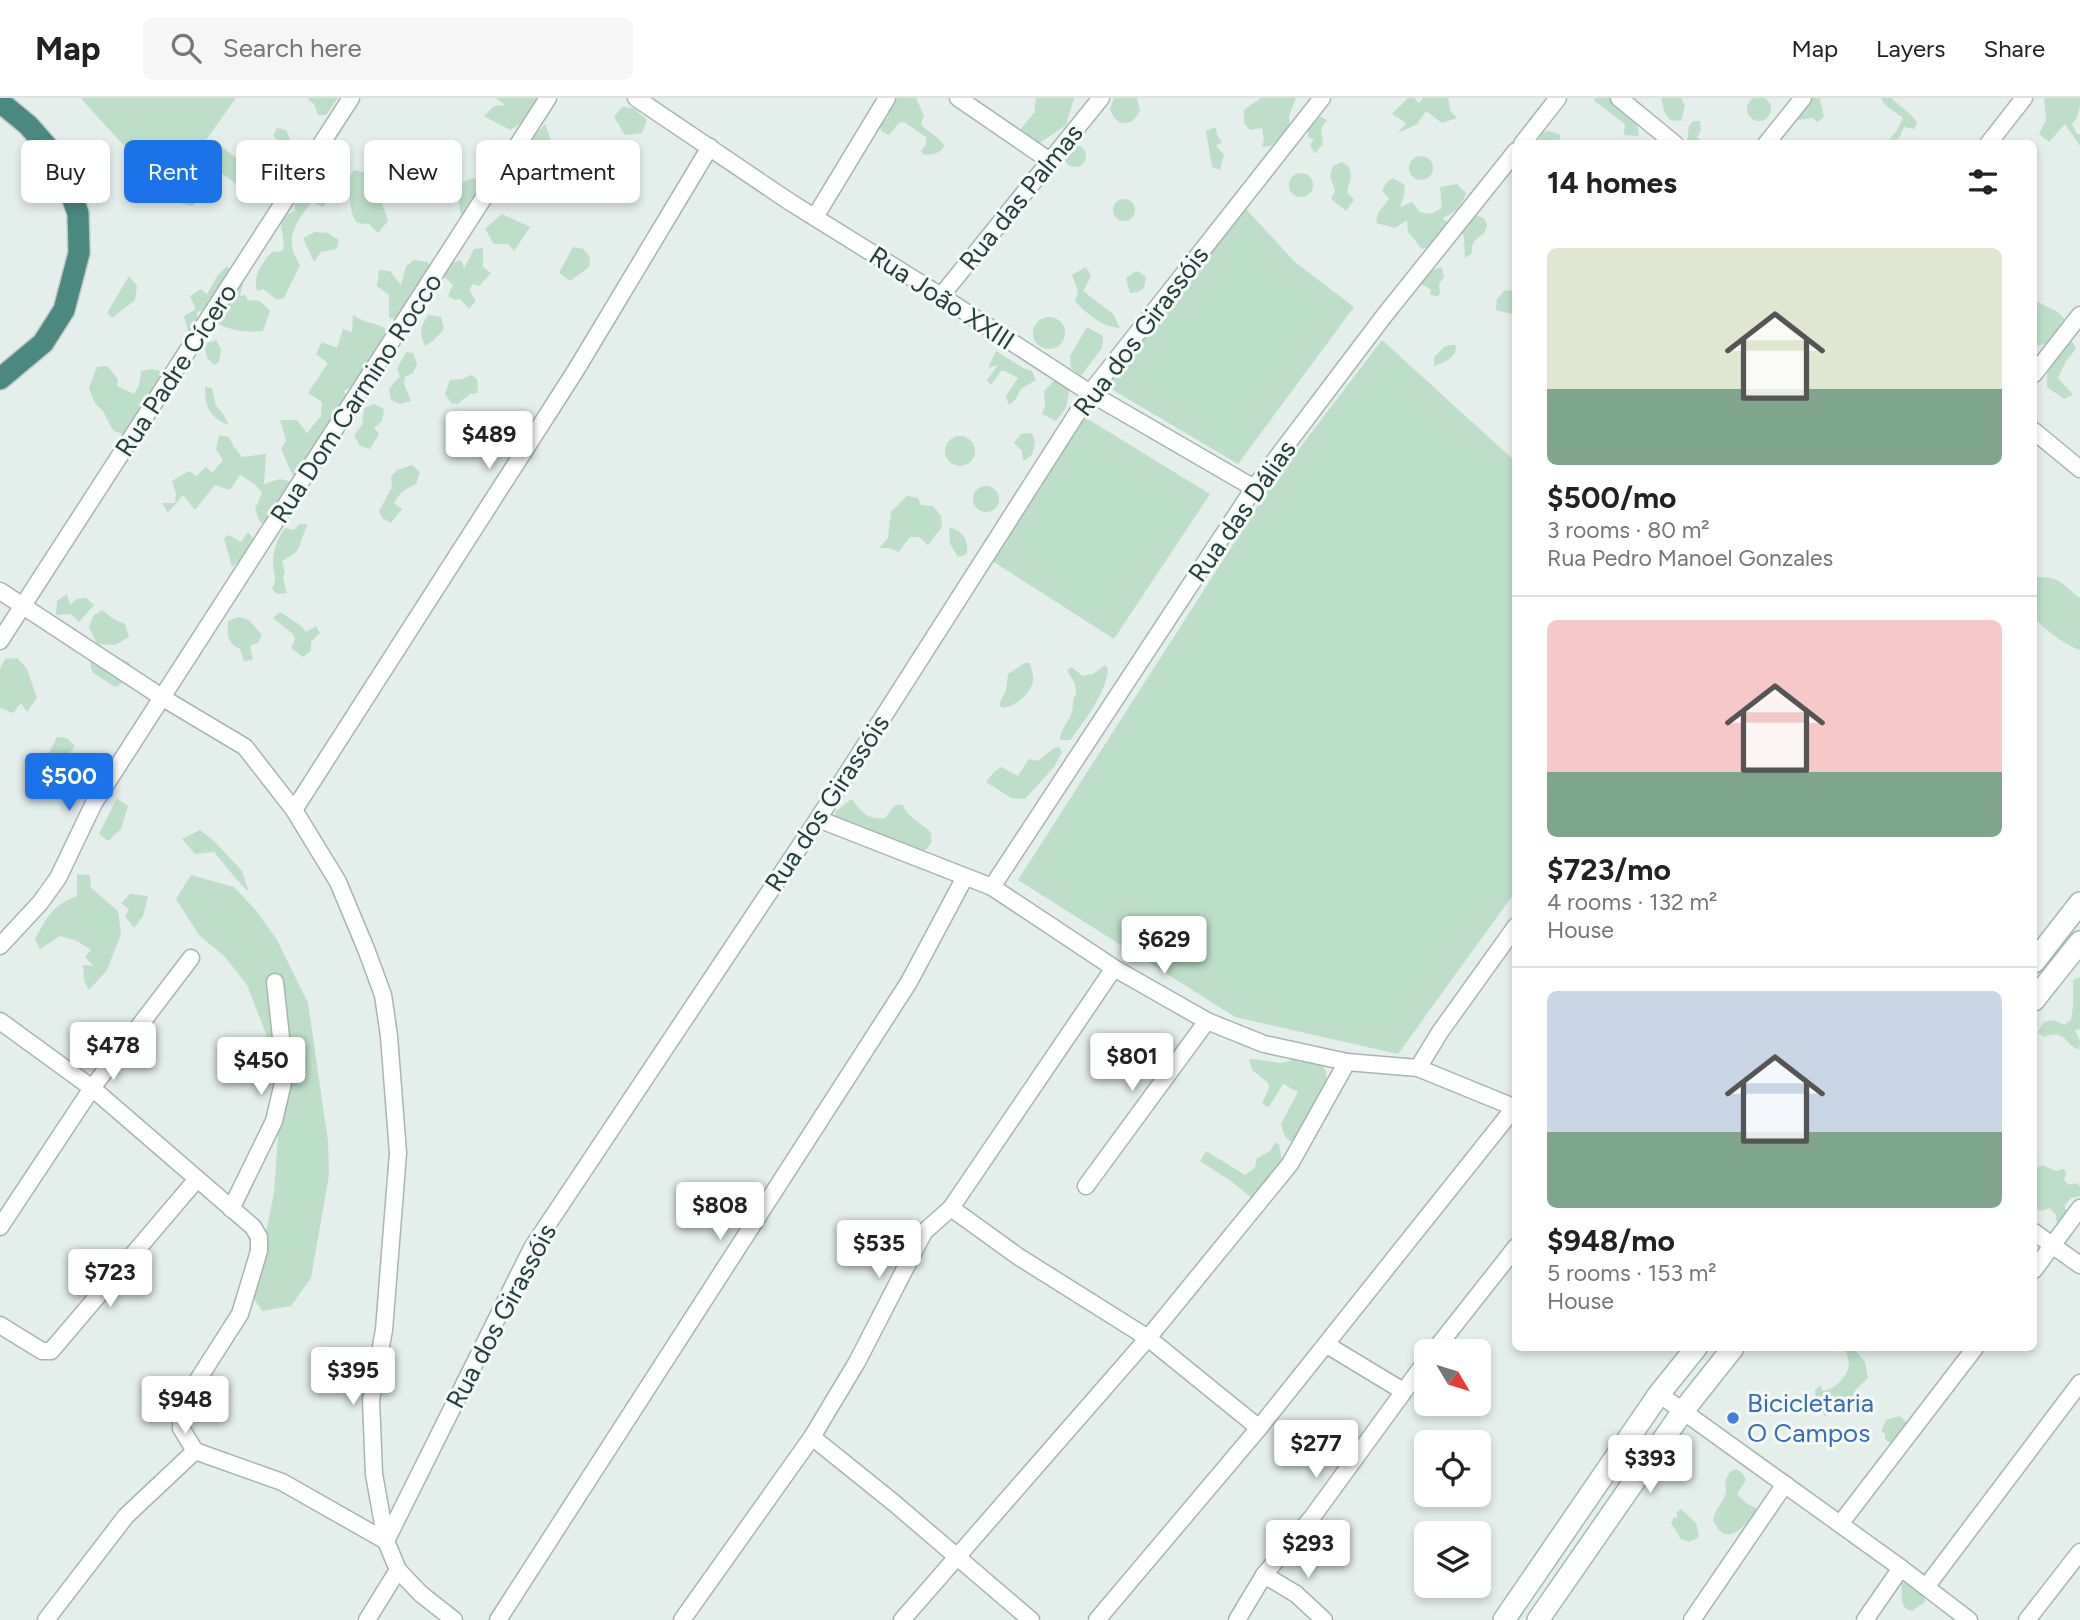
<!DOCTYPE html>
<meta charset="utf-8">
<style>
:root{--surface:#fff;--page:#f6f6f6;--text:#222;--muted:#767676;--line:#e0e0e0;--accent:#1a73e8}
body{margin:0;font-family:Figtree,sans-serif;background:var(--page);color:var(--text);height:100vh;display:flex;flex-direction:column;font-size:26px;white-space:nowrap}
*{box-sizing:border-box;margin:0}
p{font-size:23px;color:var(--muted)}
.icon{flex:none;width:38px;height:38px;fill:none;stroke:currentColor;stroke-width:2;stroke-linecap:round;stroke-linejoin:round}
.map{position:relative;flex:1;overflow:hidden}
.sheet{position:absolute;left:1512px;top:42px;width:525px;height:1211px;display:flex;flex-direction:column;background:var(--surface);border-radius:10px;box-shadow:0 4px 10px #0003}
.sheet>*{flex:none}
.guide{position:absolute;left:21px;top:42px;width:665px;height:63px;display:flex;gap:14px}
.needle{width:46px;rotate:128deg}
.fabs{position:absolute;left:1414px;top:1241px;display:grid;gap:14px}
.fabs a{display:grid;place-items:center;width:77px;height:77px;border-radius:10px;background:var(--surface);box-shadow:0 4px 10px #0003;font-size:35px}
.price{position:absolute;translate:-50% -60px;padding:0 16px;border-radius:7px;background:#fff;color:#222;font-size:23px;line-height:46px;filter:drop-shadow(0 2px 4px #0008)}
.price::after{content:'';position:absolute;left:50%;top:42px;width:21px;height:16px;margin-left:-10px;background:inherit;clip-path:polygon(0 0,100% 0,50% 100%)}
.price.on{background:var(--accent);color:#fff}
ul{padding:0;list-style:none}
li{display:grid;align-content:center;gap:14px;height:371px;padding:0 35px}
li+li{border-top:2px solid var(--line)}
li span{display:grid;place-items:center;height:217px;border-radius:10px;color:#555}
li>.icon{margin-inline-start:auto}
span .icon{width:126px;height:126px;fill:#fffc;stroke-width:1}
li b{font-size:30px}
h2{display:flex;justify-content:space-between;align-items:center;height:84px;padding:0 35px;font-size:30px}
.pill{padding:0 24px;border-radius:10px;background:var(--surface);box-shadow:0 4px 10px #0003;font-size:24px;line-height:63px}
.pill.on{background:var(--accent);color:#fff}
header{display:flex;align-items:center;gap:42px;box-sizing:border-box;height:98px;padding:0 35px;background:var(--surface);border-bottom:2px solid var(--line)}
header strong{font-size:33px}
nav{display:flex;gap:38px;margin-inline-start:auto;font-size:24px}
.search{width:490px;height:63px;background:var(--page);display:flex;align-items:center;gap:18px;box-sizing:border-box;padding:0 24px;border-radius:10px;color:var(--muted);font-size:26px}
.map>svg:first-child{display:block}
.green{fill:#bddfc9}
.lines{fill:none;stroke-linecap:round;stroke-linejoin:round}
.minor-casing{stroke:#a6b6b2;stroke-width:19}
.secondary-casing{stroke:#a2bab3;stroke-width:24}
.trunk-casing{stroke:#c1cac8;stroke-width:24}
.minor{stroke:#fff;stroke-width:16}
.secondary{stroke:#fff;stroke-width:21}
.trunk{stroke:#4b8880;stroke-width:21}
.shop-dot{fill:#3f7fe0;stroke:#f5faf8;stroke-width:2.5}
.labels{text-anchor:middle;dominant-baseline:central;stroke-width:6;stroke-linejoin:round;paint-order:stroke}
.street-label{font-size:26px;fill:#23403b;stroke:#f5faf8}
.shop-label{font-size:26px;fill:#366cbe;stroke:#f5faf8;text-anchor:start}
</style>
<header>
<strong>Map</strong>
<div class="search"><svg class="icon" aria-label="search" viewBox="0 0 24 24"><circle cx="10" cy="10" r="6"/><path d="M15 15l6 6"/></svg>Search here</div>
<nav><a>Map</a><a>Layers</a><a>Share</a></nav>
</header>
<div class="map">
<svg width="2080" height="1522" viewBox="0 0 2080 1522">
<rect width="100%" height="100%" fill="#e4eeea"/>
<g class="green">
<circle cx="1759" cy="11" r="12"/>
<path d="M81 0H236L170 92C151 85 144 69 130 54 114 36 97 19 81 0Z"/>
<path d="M307 0H338L326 17H318L314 6Z"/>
<path d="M496 0H547L530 20 510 32 484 18 494 8 505 7Z"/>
<path d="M893 0H916L924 18 921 26C928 35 940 39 944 48 940 56 931 58 923 56L921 52 926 47V39L904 24 899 25 889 37 881 33 880 26 887 20Z"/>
<path d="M1036 0H1074L1066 27 1034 49 1019 33 1034 15Z"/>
<path d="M1114 0H1137L1140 12C1132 31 1115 29 1110 10Z"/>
<path d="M1261 0H1296L1289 18 1290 29 1271 48 1262 49 1264 41 1262 30 1250 32 1244 25V12Z"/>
<path d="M1408 0H1414L1419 5 1423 0H1448L1451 14 1457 20 1442 25 1426 13 1417 26 1398 35 1406 25 1392 16Z"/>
<path d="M1596 0C1601 0 1609 0 1614 0 1628 6 1638 23 1639 38L1624 37 1625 26 1593 2Z"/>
<path d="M1661 0H1681L1685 8 1681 23 1670 22 1665 15Z"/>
<path d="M1804 0H1821L1820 2 1824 19 1817 24 1813 20 1799 22 1794 17Z"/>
<path d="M1881 0H1891C1898 7 1914 17 1917 25L1914 31 1904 29 1900 38 1893 45H1887L1897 32 1903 20 1884 6Z"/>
<path d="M2044 0H2080C2080 10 2079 19 2072 26L2077 36H2080V48L2065 26 2049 44 2039 36 2046 22Z"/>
<path d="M622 9 633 10 647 22 642 35 625 37 614 19Z"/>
<path d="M1319 18 1327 22 1321 31 1323 46 1315 55 1310 47 1314 42 1308 39V30Z"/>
<path d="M1693 23H1700L1701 32 1697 39 1704 45H1689L1687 43 1689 28Z"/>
<path d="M545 26 553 48 547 60 554 72 566 71 587 74 591 84 581 93 574 88 567 96 552 105 538 94 525 102 524 88 536 63 528 45Z"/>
<path d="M1216 29 1217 37 1222 44 1216 48 1224 57 1220 72 1212 69 1206 33Z"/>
<path d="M277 30 286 32 291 43 308 55 294 80 279 83 267 97 258 92 252 98 220 74 208 76 205 96 192 108 180 105 186 91 217 45 239 62 249 64 255 56 267 66 270 58 285 49 273 38Z"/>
<path d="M1549 33 1561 37 1558 45H1537L1542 35Z"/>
<circle cx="1075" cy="58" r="11"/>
<path d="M333 53C346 69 335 95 323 109L312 104C295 125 283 142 300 167L284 200 277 202 263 191 257 193C253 176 261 167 272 154L283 153C285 142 281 134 281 123L288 116 295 113V105L311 95C312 77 323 66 333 53Z"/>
<circle cx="1421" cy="70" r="12"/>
<path d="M1342 64 1349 69 1351 79 1347 94 1354 102 1346 113 1331 101 1335 93 1330 78 1333 68Z"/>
<path d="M354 72 373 76 388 123 378 135 369 126 357 125C347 111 352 97 348 81Z"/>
<circle cx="1301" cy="87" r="12"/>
<path d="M473 80 483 85 481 98 466 123 460 114 458 87Z"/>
<path d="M1393 80 1405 87 1404 97 1400 109 1412 104 1420 114 1430 116 1442 110 1440 89 1457 86 1466 95C1461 109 1455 115 1442 120L1450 126 1438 146 1422 151 1408 134 1407 122 1395 130 1376 125 1378 115 1389 101 1382 93 1387 84Z"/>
<circle cx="1124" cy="112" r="11"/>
<path d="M1243 108 1295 164 1354 209 1238 366 1106 288Z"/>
<path d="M502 116 530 129 514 153 508 146H494L485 131Z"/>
<path d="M1474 117 1484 120 1487 127C1486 130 1485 134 1483 136 1475 143 1471 143 1472 155L1465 160 1464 139 1461 132Z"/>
<path d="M315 134 328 135 339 142 337 151 321 154 314 164 303 140Z"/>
<path d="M573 149 583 151 590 159 589 169 570 183 559 175Z"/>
<path d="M483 150V169L491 175 479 188 473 186 469 192 476 203 469 211 460 201 455 202 448 198 453 187 443 177 449 166 461 162 464 170 474 151Z"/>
<path d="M414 162 428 164 431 177 399 221 389 220V197L377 188 379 172 390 173 401 187 406 168Z"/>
<path d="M227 168 243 185 240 198 245 197 248 202 260 203 270 213 263 233C242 235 232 233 213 223L230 199 236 198 222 195 205 212 197 214 198 238 191 245 184 218 196 211 190 198 201 191 207 196 218 177Z"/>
<path d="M1086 169 1091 178 1083 193 1113 216 1120 230C1102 229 1087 216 1075 203L1078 193 1072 177Z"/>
<path d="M1442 169 1444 179 1439 186 1440 195 1437 199 1430 196 1431 192 1422 186 1424 175Z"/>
<path d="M1137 173 1146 179 1144 190 1138 194 1130 195 1126 180Z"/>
<path d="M129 178 137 188 135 202 112 220 107 215Z"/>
<path d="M1516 192 1515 217 1496 212 1497 201 1504 193Z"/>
<path d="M2034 200C2046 212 2056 208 2066 223L2058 242 2047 246 2034 248Z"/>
<path d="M353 217C363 225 373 224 385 230V245L374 260 367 266 364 277 356 286 344 293 348 301 340 307 307 368 293 378 281 351 286 342 280 322H297L307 335 321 318 322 304 308 295 328 265 316 256 322 244 337 250 343 231 352 234Z"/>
<path d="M428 217 441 219 444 231 433 243 425 248C419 235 420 229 428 217Z"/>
<circle cx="1049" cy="235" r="16"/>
<path d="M1087 229 1103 238 1102 250 1081 278 1071 270 1070 258Z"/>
<path d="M216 242 221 251 219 264 214 267 207 260 204 246Z"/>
<path d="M1382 242 1516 364 1515 794 1398 956 1235 919 1018 782 1268 392Z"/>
<path d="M2072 243 2076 251 2066 263 2058 280 2073 297 2064 301 2047 289C2046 265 2053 256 2072 243Z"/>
<path d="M1450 247H1456C1456 261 1445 264 1434 268V259L1445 248Z"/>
<path d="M996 253 1023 270 1032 273 1036 282 1021 291 1015 302 1009 307 1006 298 1018 280 1005 273H1001L991 287 987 282 998 267 988 270Z"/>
<path d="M406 254 413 255 417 266 413 275 405 279 404 286 411 303 400 306 391 302 389 291 400 278 397 271Z"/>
<path d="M107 268 118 281 117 288 134 296 139 288 141 273 152 271 160 273 159 290 146 297 150 303 133 337C110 335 113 332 104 315 102 311 98 309 96 306 92 301 91 295 89 289L97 269Z"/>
<path d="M471 277 477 281 478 295 470 296 458 306 451 305 445 296 450 282 462 281Z"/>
<path d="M1057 280 1070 289 1066 310 1056 323 1042 316 1045 307 1044 293Z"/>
<path d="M205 289 212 290 216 308 222 314 229 327C210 320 205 309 205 289Z"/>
<path d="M374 306 384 311 382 323 374 330 379 336 370 351 360 348 354 337 362 327 364 310Z"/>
<path d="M1083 318 1210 396 1114 541 989 461Z"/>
<path d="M1032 335 1035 344 1032 357 1023 363 1022 353 1014 345 1021 336Z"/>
<path d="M219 337 229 339 234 349 242 359 266 356 264 386 280 381 293 384 268 429 260 424 255 411 262 395 256 387 240 377 230 392 215 387 195 412 183 397 168 415 162 405H175L176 396 172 383 189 373 196 378 206 369 212 375 223 362 216 351Z"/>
<circle cx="960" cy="353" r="15"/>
<path d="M412 367 420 374 416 386C405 391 400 394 394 405L402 411 391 425 382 420 379 413 392 389 391 379 397 372Z"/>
<circle cx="986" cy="401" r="13"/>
<path d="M907 398 918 400 921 407 933 408 941 418 942 429 928 447 919 439H910L899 454 889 450H879L888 440 891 414Z"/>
<path d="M299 426H308C303 434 301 448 296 454 292 458 286 459 282 464L285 473 283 480 287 495 277 496 272 491C278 480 273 475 273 463 273 452 279 438 285 430L294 432Z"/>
<path d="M949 429C964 434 968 441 967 456L958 459 950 446Z"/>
<path d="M248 434 255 443 246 458 232 469 224 440 229 437 241 444Z"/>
<path d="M2034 479C2061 478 2060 485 2080 500V552C2069 549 2039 529 2034 518 2031 510 2033 487 2034 479Z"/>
<path d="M67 496 70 507 77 501 86 500 94 507 79 524 71 516 56 517 57 503Z"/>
<path d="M102 512 112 520 125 526 129 539 115 547 97 546 89 529 93 518Z"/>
<path d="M280 514 300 527 306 534 316 528 320 535 311 544V553L303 559 291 550 295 541 293 536 273 520Z"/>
<path d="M239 519 249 522 262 537 258 545 250 548 253 562 244 563 240 551C227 545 227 536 228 523Z"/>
<path d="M97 550 130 565 131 580 115 589 92 574 90 564Z"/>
<path d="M17 560 27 571 37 600 27 614 21 605 13 615 0 610V571L5 561Z"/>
<path d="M1025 565H1030C1031 571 1034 578 1033 583 1030 596 1016 609 1003 610L999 607 1006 592 1008 576Z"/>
<path d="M1105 567 1108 571C1107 593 1084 624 1070 642H1060C1060 631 1069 624 1072 614 1074 606 1071 603 1076 596L1075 586 1067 572 1071 569 1083 578 1093 576Z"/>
<path d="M57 639 67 640 75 648 62 664 46 661Z"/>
<path d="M1059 649 1062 654 1054 669 1025 701 1011 700 986 684 994 674 1001 669 1018 678 1029 661 1038 663 1054 650Z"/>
<path d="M117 700 128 708 121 731 108 743 99 736Z"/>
<path d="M850 702H853C859 714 871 723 885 720 892 714 892 704 903 707 907 720 923 725 931 735 933 744 930 750 922 753L834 722 835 714Z"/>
<path d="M200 732 213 742 242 773 249 794C236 782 226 768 214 754L195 756 182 741Z"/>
<path d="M77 776 90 777 91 790 118 813 121 836 107 872 89 892 84 882 83 867 94 868 85 859 91 852 77 843 60 838 40 851 35 841C47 819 53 807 77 798Z"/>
<path d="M191 777 234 789 258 815 277 842 308 905 328 1043 329 1077 311 1180 291 1208 262 1213 253 1199 274 1095 279 1023V987L272 951 247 887 225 859 199 837 176 801Z"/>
<path d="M130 796 148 798 143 818 134 830 125 818 129 811 121 805Z"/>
<path d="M2080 879V931L2075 932 2080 943 2079 952C2063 945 2066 931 2044 939L2038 934 2044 924 2054 922 2064 927 2071 922 2073 909V882Z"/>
<path d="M1254 961 1280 965 1294 962 1299 964H1319L1326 973C1329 997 1312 1005 1304 1025 1300 1034 1302 1036 1294 1045 1285 1042 1283 1034 1281 1026L1298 994 1283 986 1269 1009 1262 1006 1269 990 1268 985 1252 972 1249 962Z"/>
<path d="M1275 1045 1279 1046 1282 1064 1280 1070 1252 1100 1231 1083 1200 1063 1206 1053 1245 1077 1255 1070 1257 1060 1270 1053Z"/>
<path d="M2043 1067 2056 1073 2064 1071 2066 1075 2064 1082 2069 1087 2075 1085 2080 1088V1098L2071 1100 2065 1107V1111L2071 1116 2059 1126 2056 1122V1117L2050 1110 2042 1113 2034 1109V1071Z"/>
<path d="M1849 1251H1854L1865 1264 1868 1280 1856 1291 1853 1297 1865 1305C1856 1313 1853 1312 1842 1308L1837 1314H1830L1825 1318 1817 1308 1820 1303 1816 1301 1815 1292 1820 1287 1823 1293C1835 1292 1849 1277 1849 1265 1848 1261 1847 1257 1846 1253Z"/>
<path d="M1900 1318 1906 1324 1913 1343V1346L1907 1349 1889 1344 1885 1341V1336L1881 1333 1886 1322Z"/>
<path d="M1736 1371 1742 1375 1746 1382 1737 1396 1746 1405 1756 1410 1755 1418C1745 1423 1734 1445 1720 1433 1717 1430 1716 1426 1713 1423 1716 1405 1730 1403 1725 1383L1730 1374Z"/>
<path d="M1681 1411 1696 1425 1699 1437 1696 1441 1689 1444 1681 1441 1671 1425 1674 1419 1678 1420 1676 1415Z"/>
<path d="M1901 1485H1908L1924 1496 1925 1504 1912 1513C1898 1510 1903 1496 1901 1485Z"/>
</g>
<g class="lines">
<defs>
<g id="minor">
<path d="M636 0 790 104 941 198 1090 295 1254 390"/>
<path d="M958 0 1050 63"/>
<path d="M1619 0 1675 46"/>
<path d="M1522 46 1558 0"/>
<path d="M1766 46 1803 0"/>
<path d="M1988 46 2024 0"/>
<path d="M815 119 887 0"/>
<path d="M941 198 1101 0"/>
<path d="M2034 276 2080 217"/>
<path d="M2034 333 2080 371"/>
<path d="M0 493 163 600 245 649 294 712 338 784 366 851 383 897 389 938 398 1055 384 1232 371 1302 374 1376 386 1443 398 1472 421 1496 454 1522"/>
<path d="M0 543 351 0"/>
<path d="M294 712 576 272 710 49"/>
<path d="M818 721 992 789 1114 870 1207 923 1264 946 1347 964 1418 970 1516 1010"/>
<path d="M992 789 1254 390 1384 218 1516 53"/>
<path d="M0 848 40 805 58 780 94 705 548 0"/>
<path d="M0 923 92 990 253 1129 259 1139V1153L240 1216 192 1291 182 1310 181 1330 195 1353"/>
<path d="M1418 970 1440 934 1516 828"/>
<path d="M1086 1088 1207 923"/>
<path d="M951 1110 1019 1159 1148 1240 1259 1330"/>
<path d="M231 1111 274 1023 285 976 275 884"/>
<path d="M0 1129 92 990 191 860"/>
<path d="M2034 1134 2080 1167"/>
<path d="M2034 1172 2080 1110"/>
<path d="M0 1227 42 1253H51L197 1081"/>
<path d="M1327 1247 1403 1293"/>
<path d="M1434 1253 1516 1149"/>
<path d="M1659 1296 1901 1470 1969 1522"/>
<path d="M812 1339 894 1405 1031 1522"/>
<path d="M1840 1426 1975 1250"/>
<path d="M1264 1477 1296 1496 1324 1522"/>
<path d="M1926 1489 2080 1285"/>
<path d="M46 1522 126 1418 195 1353 282 1384 386 1443 532 1150 818 721 1090 295 1322 0"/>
<path d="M367 1522 398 1472"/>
<path d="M498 1522 909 884 965 779"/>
<path d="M682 1522 812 1339 857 1264 924 1134 951 1110 1114 870"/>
<path d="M902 1522 1148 1240 1290 1066 1347 964"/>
<path d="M1097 1522 1259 1330 1515 1009"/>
<path d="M1237 1522 1264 1477 1313 1418 1426 1263"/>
<path d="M1692 1522 1785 1386"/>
<path d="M1865 1522 1901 1470"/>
<path d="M2027 1522 2080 1454"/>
</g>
<g id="secondary">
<path d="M2034 864 2080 805"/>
<path d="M2034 902 2080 844"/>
<path d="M1504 1522 1659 1296 1696 1250"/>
<path d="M1538 1522 1683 1313 1733 1250"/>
</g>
<path id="trunk" d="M0 4 28 27 57 60 78 115 79 155 64 212 43 245 0 281"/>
</defs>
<use href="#minor" class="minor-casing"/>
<use href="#secondary" class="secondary-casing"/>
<use href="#trunk" class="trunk-casing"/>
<use href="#minor" class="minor"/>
<use href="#secondary" class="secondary"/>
<use href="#trunk" class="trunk"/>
</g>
<circle class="shop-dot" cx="1733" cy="1320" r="7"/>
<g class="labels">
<g class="street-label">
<text transform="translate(1021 99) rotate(-51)">Rua das Palmas</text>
<text transform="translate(942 200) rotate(33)">Rua João XXIII</text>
<text transform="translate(1141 233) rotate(-53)">Rua dos Girassóis</text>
<text transform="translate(176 272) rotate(-57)">Rua Padre Cícero</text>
<text transform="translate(356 300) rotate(-57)">Rua Dom Carmino Rocco</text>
<text transform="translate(1242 413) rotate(-55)">Rua das Dálias</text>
<text transform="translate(827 705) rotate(-57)">Rua dos Girassóis</text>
<text transform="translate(501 1218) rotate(-62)">Rua dos Girassóis</text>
</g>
<g class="shop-label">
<text x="1747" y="1305">Bicicletaria<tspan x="1747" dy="30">O Campos</tspan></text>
</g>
</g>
</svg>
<div class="fabs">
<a><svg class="needle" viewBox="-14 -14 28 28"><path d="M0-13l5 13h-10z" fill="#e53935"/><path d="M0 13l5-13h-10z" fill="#767676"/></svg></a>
<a><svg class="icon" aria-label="locate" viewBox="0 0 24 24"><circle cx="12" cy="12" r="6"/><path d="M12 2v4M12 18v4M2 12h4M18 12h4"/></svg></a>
<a><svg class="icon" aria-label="layers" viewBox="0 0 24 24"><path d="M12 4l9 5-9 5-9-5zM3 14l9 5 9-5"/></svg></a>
</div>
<b class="price" style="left:489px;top:373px">$489</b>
<b class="price on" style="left:69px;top:715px">$500</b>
<b class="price" style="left:1164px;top:878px">$629</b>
<b class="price" style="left:113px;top:984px">$478</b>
<b class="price" style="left:1132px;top:995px">$801</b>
<b class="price" style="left:261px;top:999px">$450</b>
<b class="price" style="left:720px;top:1144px">$808</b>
<b class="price" style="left:879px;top:1182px">$535</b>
<b class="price" style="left:110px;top:1211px">$723</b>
<b class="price" style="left:353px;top:1309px">$395</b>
<b class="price" style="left:185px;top:1338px">$948</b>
<b class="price" style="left:1316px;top:1382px">$277</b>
<b class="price" style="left:1650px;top:1397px">$393</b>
<b class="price" style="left:1308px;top:1482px">$293</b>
<div class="guide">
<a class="pill">Buy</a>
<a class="pill on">Rent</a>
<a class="pill">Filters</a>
<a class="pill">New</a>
<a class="pill">Apartment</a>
</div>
<section class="sheet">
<h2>14 homes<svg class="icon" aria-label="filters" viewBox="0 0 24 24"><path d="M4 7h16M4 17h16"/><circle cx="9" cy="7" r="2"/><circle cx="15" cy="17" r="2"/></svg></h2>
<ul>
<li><span style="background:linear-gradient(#dfe7d0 65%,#7fa58c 0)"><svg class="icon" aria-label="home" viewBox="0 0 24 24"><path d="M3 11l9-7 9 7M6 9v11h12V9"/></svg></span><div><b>$500/mo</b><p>3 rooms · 80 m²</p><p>Rua Pedro Manoel Gonzales</p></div></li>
<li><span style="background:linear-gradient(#f6c9c9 70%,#7fa58c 0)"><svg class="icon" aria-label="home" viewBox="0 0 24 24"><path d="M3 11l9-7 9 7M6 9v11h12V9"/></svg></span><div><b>$723/mo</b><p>4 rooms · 132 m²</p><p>House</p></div></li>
<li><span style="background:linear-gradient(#c9d6e8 65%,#7fa58c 0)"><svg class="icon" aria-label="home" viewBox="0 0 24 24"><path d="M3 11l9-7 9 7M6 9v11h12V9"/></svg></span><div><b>$948/mo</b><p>5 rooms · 153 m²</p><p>House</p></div></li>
</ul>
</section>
</div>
